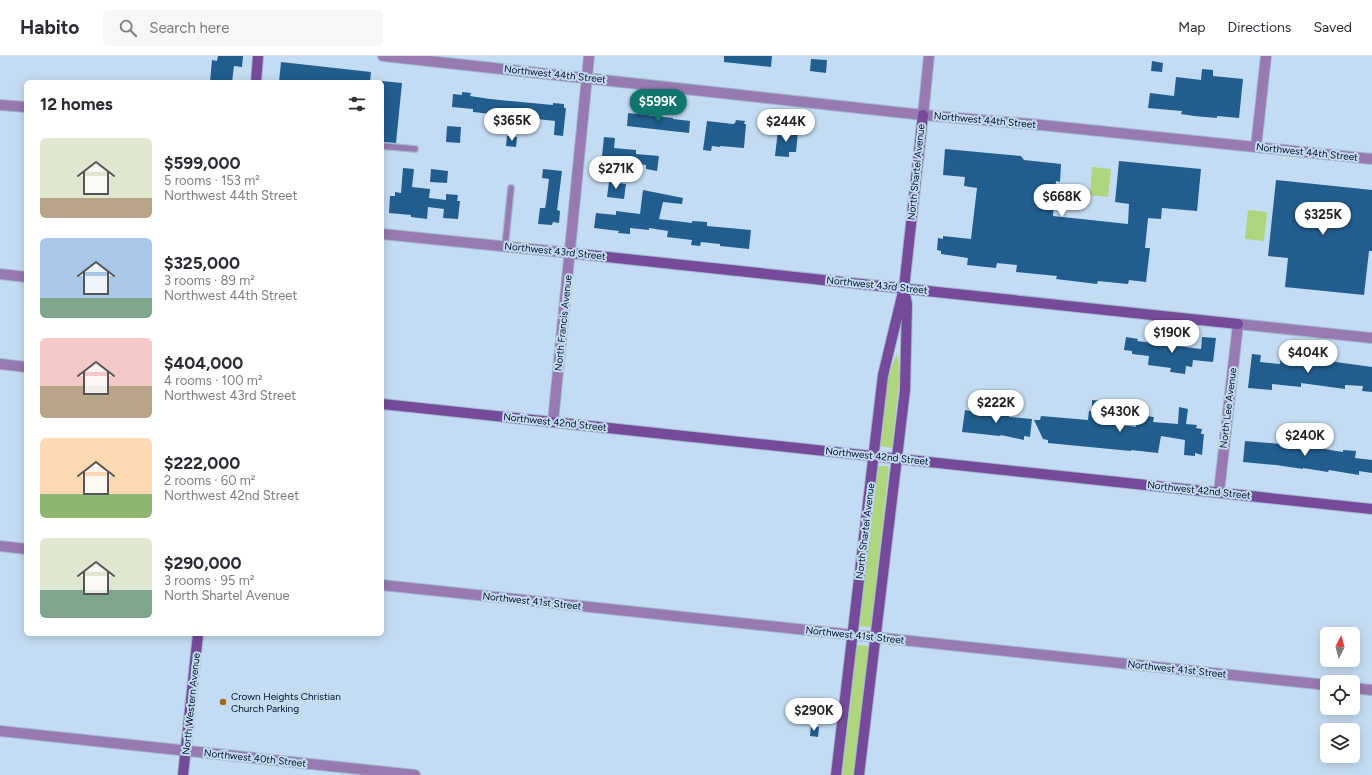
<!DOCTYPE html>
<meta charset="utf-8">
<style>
:root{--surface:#fff;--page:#f7f7f7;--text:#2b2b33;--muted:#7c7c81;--line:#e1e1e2;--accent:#0f766e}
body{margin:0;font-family:Figtree,sans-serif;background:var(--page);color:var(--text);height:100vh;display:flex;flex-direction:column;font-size:15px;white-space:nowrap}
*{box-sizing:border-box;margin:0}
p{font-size:13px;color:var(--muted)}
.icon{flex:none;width:22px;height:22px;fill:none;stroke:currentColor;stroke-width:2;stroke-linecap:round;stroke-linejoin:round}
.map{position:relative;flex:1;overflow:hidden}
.details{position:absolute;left:24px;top:24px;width:360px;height:556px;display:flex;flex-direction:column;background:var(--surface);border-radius:6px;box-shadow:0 2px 10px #0003}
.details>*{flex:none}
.needle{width:26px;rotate:6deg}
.controls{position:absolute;left:1320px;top:571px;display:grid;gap:8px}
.controls a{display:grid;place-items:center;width:40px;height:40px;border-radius:6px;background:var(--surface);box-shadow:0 2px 10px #0003;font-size:20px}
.price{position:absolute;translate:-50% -34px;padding:0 9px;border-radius:14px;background:#fff;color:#222;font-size:13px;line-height:26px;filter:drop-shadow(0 1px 2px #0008)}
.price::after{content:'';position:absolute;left:50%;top:24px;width:12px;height:9px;margin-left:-6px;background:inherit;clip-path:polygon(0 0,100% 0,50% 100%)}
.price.active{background:var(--accent);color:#fff}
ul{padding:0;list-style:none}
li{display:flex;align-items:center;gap:12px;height:100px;padding:0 16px}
li span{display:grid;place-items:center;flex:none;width:112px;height:80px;border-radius:6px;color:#555}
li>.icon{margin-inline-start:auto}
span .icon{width:48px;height:48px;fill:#fffc;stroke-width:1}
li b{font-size:17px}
h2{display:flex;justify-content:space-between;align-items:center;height:48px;padding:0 16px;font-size:17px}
header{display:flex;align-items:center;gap:24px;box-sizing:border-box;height:56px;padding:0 20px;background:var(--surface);border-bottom:1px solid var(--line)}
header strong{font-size:19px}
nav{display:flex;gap:22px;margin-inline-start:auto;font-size:14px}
.search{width:280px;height:36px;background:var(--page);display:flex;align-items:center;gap:10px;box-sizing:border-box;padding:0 14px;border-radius:6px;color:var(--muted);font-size:15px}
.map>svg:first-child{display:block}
.green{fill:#b0d57f}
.building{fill:#215d8e}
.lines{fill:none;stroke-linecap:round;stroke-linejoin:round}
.lane-casing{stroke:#a1b7cd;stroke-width:8}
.street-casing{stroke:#a1b7cd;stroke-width:12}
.secondary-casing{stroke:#a1b7cd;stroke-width:12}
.lane{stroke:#977ab1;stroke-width:5.5}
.street{stroke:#977ab1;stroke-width:10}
.secondary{stroke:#764a9b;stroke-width:10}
.poi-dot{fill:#9e6722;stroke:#c4dcf3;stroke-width:1.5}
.labels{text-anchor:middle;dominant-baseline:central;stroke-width:4;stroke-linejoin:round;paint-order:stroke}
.street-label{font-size:10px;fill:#000e21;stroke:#c4dcf3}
.poi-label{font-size:10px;fill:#000e21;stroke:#c4dcf3;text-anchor:start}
</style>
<header>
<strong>Habito</strong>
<div class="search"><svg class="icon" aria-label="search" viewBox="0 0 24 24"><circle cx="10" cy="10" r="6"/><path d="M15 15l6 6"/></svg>Search here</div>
<nav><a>Map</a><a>Directions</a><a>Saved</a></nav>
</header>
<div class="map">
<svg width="1372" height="719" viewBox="0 0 1372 719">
<rect width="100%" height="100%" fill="#c4dcf3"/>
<g class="green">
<path d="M1092 111 1111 113 1108 141 1090 139Z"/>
<path d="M1248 154 1267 156 1264 185 1245 183Z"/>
<path d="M897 297 900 318 892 392 881 390V386L889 317Z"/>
<path d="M878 410H888L889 412 871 571 859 570Z"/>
<path d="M857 589 869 590 854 719H842Z"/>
</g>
<g class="building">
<path d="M218 0H243L242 11 234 10 232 26H210L212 4 217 5Z"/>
<path d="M724 0H772L771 11 724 6Z"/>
<path d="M811 3 827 4 826 17 810 15Z"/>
<path d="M1152 5 1163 7 1162 16 1151 15Z"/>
<path d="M281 6 371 16 370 26H279Z"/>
<path d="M1202 13 1213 14V20L1243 23 1239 62 1217 60V62L1194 60 1181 58 1182 55 1148 52 1150 37 1174 40 1176 21 1201 24Z"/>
<path d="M382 25 402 27 396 87 382 86Z"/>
<path d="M462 36 471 37 470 40 490 43 553 49V47L564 48V52H566L563 80 554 79 555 65 473 56V53L452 51 453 38 462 39Z"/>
<path d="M628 57 673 62V63L690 65 689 77 627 70Z"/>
<path d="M736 64 745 65 744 68H746L744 92 720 90V91L712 90 711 95 703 94 707 65 733 68 735 67Z"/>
<path d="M447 70 461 71 460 87 446 86Z"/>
<path d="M778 74 798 76 796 96H789V101L775 100Z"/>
<path d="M507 80 517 81 516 91 506 90Z"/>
<path d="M604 81 615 82 614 92 636 94V98L659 100 657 115 646 113V109L622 106 623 102 602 100Z"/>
<path d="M945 93 1021 100 1024 104 1061 108 1060 126 1056 125 1053 160 1128 168 1129 148 1115 146 1119 105 1201 113 1197 155 1162 152 1161 163 1148 162 1145 192H1150L1146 226 1129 224 1128 228 1098 225 1097 228 1056 223 1057 220 1016 216 1017 209 997 207 996 212 967 209 968 202 941 198V195L937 194 938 182 943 183V180L971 183 977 132 964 130 965 121 943 119Z"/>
<path d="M403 112 414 113 412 131 430 133 429 142 446 144V138L458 139 457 145H460L458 163 443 162 444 153 428 151 427 163 411 161V159L389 157 390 140H395V136L401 137Z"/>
<path d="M431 113 448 115 447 127 430 126Z"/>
<path d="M543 113 562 115 557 154 560 155 559 167 553 166 552 169 538 168 540 152H545L546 147 549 123 542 122Z"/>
<path d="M1276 124 1372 134V195H1369L1364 239 1285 231 1288 202 1268 200Z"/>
<path d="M609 126 626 128 624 143 607 141Z"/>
<path d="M643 134 683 142 682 148 663 146 659 163 692 167V165L707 166V170L751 174 749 193 720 190V188L701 186 700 190 691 189 692 184 667 181 668 175 649 172V174L630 172V178L618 177 619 175 594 172 596 157 616 159V155L640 158Z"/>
<path d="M1126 281 1138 283 1137 285 1201 293 1202 281 1216 282 1213 306 1193 304 1192 311 1186 310 1185 318 1170 316 1171 312 1148 309 1149 300 1132 298V295L1124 294Z"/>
<path d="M1252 298 1261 299 1260 306 1280 308 1281 301 1314 303 1372 311V336L1362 335 1363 330 1345 329V333L1301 327V331L1272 328V334L1248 332Z"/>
<path d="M1092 344 1103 345 1101 366 1136 371 1138 359 1154 361 1153 366 1178 368 1179 351 1188 353 1186 368 1197 369 1196 372 1202 373 1201 378H1204L1202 399 1195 397V400L1184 399 1185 384 1161 380 1158 397 1131 394V395L1048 387V384L1043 383 1034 364H1040L1041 360 1088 364 1089 355H1092Z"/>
<path d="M970 350 979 351V356L1009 359V361L1032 363 1030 381 1024 380V384L1001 379 1000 380 962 376 965 354 970 355Z"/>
<path d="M1294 382H1307L1306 390 1343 396V394L1356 395 1355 402 1372 404V417L1359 415V419L1329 414 1328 416 1303 412V413L1276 409 1243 406 1245 385 1293 389Z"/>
<path d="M811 670 819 671 818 681 810 680Z"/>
</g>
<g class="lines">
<defs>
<g id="lane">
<path d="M382 90 415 93"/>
<path d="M505 190 511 132"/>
</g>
<g id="street">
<path d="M383 0 923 59 1041 69 1372 103"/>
<path d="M0 49 26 51"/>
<path d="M923 59 929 0"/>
<path d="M1256 91 1266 0"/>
<path d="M382 178 570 197"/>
<path d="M0 218 26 221"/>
<path d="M0 308 26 311"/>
<path d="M553 366 589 0"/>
<path d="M1219 436 1238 268 1372 282"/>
<path d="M0 490 26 493"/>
<path d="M382 529 1327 629"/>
<path d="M1353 632 1372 634"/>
<path d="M0 675 415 719"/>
</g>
<g id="secondary">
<path d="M256 26 258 0"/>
<path d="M570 197 1238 268"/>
<path d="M382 348 1372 453"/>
<path d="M183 719 198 578"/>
<path d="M836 719 883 319 904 232 923 59"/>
<path d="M859 719 905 334 907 248 904 234"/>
</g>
</defs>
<use href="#lane" class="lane-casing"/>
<use href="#street" class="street-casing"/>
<use href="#secondary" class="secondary-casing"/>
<use href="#lane" class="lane"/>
<use href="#street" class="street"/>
<use href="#secondary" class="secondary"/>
</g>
<circle class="poi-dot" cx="223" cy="646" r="4"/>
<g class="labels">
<g class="street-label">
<text transform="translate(555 18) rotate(6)">Northwest 44th Street</text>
<text transform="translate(985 64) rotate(5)">Northwest 44th Street</text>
<text transform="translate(1307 96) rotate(6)">Northwest 44th Street</text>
<text transform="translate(916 116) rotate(-84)">North Shartel Avenue</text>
<text transform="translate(555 195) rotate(6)">Northwest 43rd Street</text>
<text transform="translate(877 229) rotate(6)">Northwest 43rd Street</text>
<text transform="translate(563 267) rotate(-84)">North Francis Avenue</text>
<text transform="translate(1228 352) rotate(-83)">North Lee Avenue</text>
<text transform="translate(555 366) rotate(6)">Northwest 42nd Street</text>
<text transform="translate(877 400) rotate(6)">Northwest 42nd Street</text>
<text transform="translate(1199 434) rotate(6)">Northwest 42nd Street</text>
<text transform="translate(865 475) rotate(-83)">North Shartel Avenue</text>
<text transform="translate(532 545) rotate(6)">Northwest 41st Street</text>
<text transform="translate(855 579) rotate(6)">Northwest 41st Street</text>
<text transform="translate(1177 613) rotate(6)">Northwest 41st Street</text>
<text transform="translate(191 648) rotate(-84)">North Western Avenue</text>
<text transform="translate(255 702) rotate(6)">Northwest 40th Street</text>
</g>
<g class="poi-label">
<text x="231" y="640">Crown Heights Christian<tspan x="231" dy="12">Church Parking</tspan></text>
</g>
</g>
</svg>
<div class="controls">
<a><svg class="needle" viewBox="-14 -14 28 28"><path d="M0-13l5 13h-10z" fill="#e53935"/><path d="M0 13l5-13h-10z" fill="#7c7c81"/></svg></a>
<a><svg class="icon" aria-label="locate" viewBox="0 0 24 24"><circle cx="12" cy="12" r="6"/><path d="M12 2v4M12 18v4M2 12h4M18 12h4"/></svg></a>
<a><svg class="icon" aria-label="layers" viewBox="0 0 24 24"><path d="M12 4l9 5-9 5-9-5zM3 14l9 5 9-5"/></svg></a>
</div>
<b class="price active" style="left:658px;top:67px">$599K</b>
<b class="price" style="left:512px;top:86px">$365K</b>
<b class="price" style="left:786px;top:87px">$244K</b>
<b class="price" style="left:616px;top:134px">$271K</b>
<b class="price" style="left:1062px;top:162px">$668K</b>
<b class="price" style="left:1323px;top:180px">$325K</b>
<b class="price" style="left:1172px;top:298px">$190K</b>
<b class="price" style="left:1308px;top:318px">$404K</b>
<b class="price" style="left:996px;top:368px">$222K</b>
<b class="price" style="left:1120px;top:377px">$430K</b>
<b class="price" style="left:1305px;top:401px">$240K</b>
<b class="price" style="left:814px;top:676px">$290K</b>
<section class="details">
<h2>12 homes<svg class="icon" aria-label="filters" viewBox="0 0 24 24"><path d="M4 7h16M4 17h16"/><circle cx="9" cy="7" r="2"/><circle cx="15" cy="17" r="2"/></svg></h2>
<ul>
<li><span style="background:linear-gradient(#dfe7d0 75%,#b9a48a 0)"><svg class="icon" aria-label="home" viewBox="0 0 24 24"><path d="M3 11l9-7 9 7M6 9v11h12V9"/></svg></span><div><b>$599,000</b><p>5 rooms · 153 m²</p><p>Northwest 44th Street</p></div></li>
<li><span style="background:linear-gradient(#a9c7e8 75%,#7fa58c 0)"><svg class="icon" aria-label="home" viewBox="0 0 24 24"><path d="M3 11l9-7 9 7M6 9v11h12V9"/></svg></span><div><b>$325,000</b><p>3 rooms · 89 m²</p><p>Northwest 44th Street</p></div></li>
<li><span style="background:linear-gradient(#f6c9c9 60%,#b9a48a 0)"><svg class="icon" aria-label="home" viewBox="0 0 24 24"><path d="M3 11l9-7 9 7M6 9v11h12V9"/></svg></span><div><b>$404,000</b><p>4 rooms · 100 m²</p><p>Northwest 43rd Street</p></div></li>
<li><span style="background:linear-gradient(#ffd9b3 70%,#8fb573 0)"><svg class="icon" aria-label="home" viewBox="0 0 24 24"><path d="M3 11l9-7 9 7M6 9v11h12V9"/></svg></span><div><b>$222,000</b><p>2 rooms · 60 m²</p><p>Northwest 42nd Street</p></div></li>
<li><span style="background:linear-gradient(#dfe7d0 65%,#7fa58c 0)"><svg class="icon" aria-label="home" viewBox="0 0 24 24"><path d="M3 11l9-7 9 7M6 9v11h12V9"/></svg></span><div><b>$290,000</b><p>3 rooms · 95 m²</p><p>North Shartel Avenue</p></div></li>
</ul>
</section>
</div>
